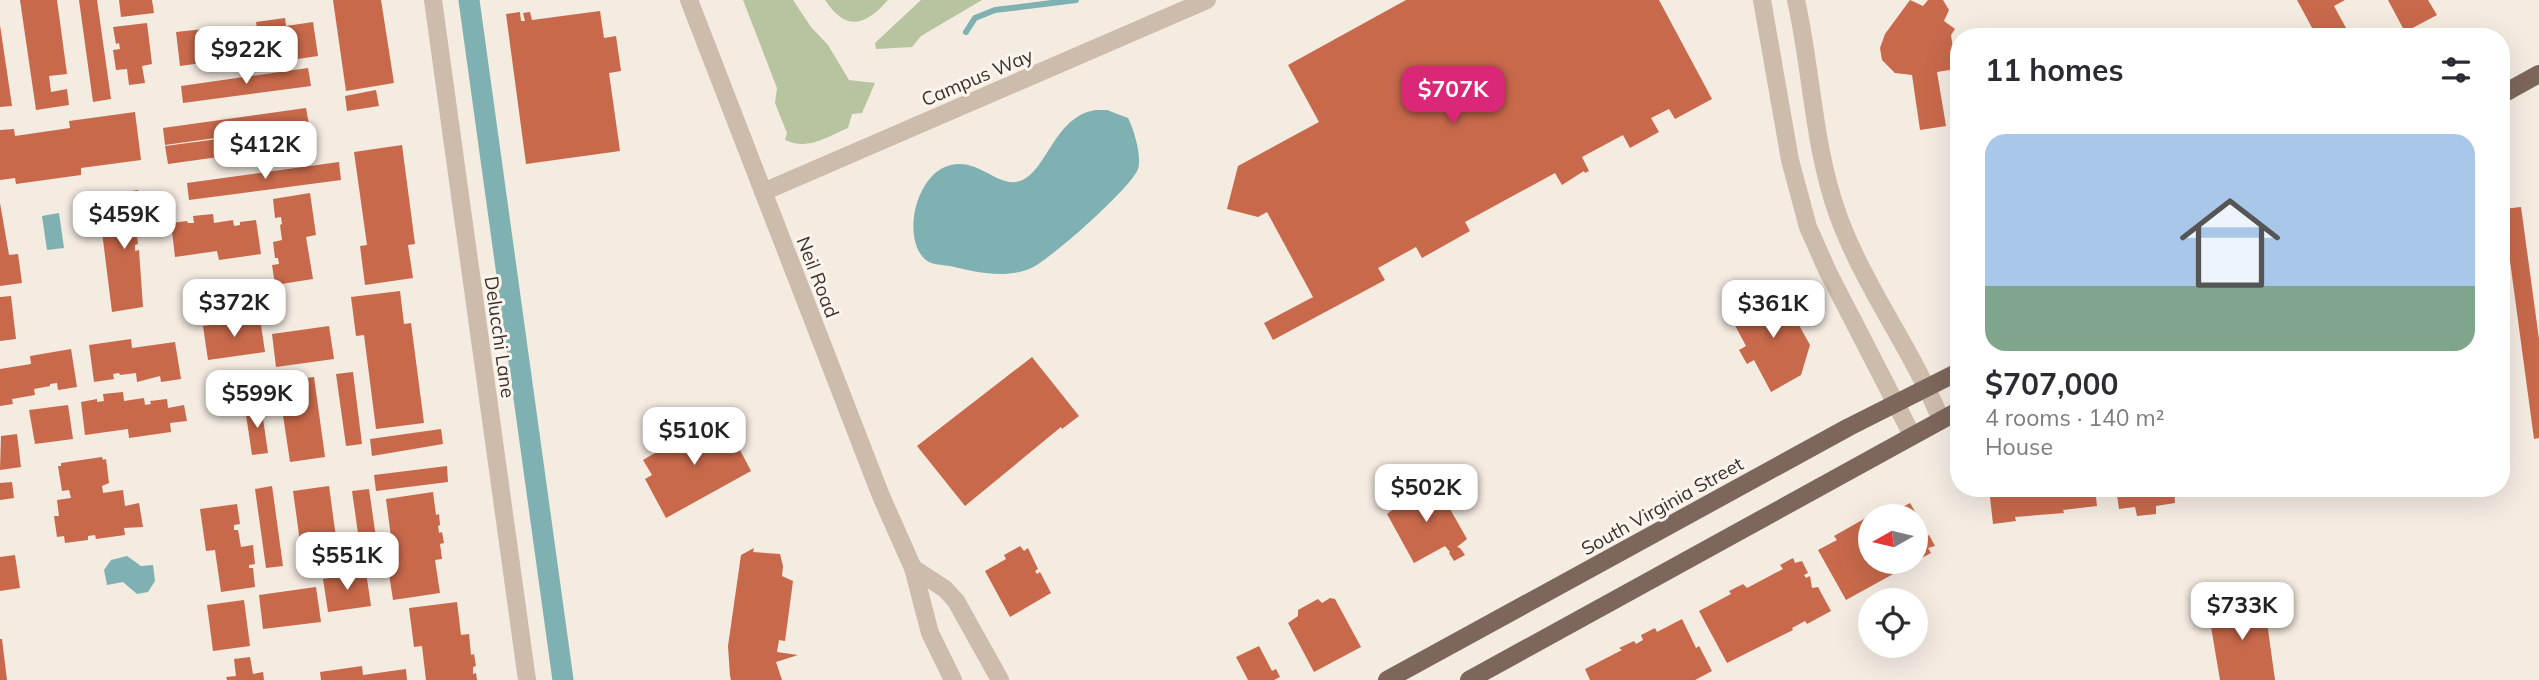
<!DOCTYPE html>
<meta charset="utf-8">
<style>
:root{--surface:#fff;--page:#f2f2f3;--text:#2b2b33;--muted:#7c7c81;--line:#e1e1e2;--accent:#db2777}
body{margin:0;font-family:Mulish,sans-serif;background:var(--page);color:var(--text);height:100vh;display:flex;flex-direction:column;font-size:26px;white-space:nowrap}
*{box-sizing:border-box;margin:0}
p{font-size:23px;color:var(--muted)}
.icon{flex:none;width:38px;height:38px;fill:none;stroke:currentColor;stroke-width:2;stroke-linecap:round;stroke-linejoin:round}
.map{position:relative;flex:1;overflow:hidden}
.drawer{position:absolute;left:1950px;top:28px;width:560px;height:469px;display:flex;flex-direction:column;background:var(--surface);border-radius:28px;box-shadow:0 7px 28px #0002}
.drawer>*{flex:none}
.needle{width:46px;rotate:262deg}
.buttons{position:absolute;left:1858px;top:504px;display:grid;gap:14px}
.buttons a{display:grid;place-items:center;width:70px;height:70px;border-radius:50%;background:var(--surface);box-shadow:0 7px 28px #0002;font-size:35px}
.price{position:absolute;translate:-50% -60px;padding:0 16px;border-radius:14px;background:#fff;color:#222;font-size:23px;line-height:46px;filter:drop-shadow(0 2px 4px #0008)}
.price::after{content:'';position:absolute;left:50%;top:42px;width:21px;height:16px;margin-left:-10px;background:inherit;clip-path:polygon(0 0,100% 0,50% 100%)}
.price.selected{background:var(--accent);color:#fff}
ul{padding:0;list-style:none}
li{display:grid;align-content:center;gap:14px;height:371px;padding:0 35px}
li+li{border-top:2px solid var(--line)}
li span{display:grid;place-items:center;height:217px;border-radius:21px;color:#555}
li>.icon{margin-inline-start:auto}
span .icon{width:126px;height:126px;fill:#fffc;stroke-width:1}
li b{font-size:30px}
h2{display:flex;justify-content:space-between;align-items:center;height:84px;padding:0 35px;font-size:30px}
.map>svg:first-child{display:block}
.green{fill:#b8c4a0}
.water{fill:#7fb0b2}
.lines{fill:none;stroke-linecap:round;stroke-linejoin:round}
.stream{stroke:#7fb0b2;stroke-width:6}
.canal{stroke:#7fb0b2;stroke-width:21}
.building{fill:#c8694b}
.minor{stroke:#cdbbac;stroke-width:18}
.tertiary{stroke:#cdbbac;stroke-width:18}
.primary{stroke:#7d675c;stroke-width:18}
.labels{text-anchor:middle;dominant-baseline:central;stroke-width:6;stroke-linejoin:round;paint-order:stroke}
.street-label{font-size:19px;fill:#3b302b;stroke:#fbf5ee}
</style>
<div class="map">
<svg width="2539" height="680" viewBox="0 0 2539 680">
<rect width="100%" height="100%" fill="#f4ebe1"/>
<g class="green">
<path d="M743 0H793L811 27 828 45 849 80 875 83 862 113 852 114 848 128C827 137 807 151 785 140L787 133 775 103 777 88Z"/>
<path d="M825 0H888C865 26 846 32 825 0Z"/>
<path d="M921 0H982L921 36 912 47 876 49 875 43Z"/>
</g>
<g class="water">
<path d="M1096 110H1107L1128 118C1134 130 1142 156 1138 169 1131 188 1047 263 1029 269 1003 279 976 272 950 266 944 265 935 265 929 262 911 252 911 220 917 203 922 187 933 169 951 165 978 159 996 185 1016 182 1047 177 1052 116 1096 110Z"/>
<path d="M59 213 64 248 47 250 42 216Z"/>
<path d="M127 556 141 566 153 565 155 581 148 592 137 594 123 582 107 585 104 570 111 560Z"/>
</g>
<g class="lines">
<path class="stream" d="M966 32 975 18 995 10 1076 0"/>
<path class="canal" d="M469 0 563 680"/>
</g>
<g class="building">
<path d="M20 0H57L67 74 49 76 51 92 67 89 69 105 36 110Z"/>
<path d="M79 0H97L111 99 93 102Z"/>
<path d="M119 0H152L154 13 121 17Z"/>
<path d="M333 0H381L394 83 346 91Z"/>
<path d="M1406 0H1659L1712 99 1675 119 1669 109 1651 118 1659 132 1630 148 1623 135 1582 157 1589 171 1585 173 1584 171 1562 185 1555 173 1465 222 1470 231 1422 258 1416 247 1378 268 1385 280 1273 340 1264 323 1313 297 1267 212 1258 217 1227 209 1238 166 1319 122 1288 65Z"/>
<path d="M1910 0 1923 6 1928 0H1943L1949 10 1944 21 1955 29 1951 35 1956 69 1937 72 1946 126 1920 130 1912 75 1895 73 1882 60 1880 48 1885 34Z"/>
<path d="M2297 0H2345L2334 6 2351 37H2317Z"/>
<path d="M2388 0H2428L2437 15 2405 32Z"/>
<path d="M600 11 604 38 616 36 621 71 609 73 620 151 526 164 506 14 520 12 521 21H525L523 13 530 12 532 20Z"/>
<path d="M285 18 286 26 313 22 318 56 291 60 289 51 261 55 256 22Z"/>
<path d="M147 23 152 64 142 66 145 83 129 85 127 69 116 70 113 50 120 49 119 43 116 44 113 27Z"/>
<path d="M0 25 12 106 0 107Z"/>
<path d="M204 29 206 38 249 32 253 66 210 71 209 62 180 66 176 32Z"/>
<path d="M308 68 311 86 183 103 181 86Z"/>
<path d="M376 90 379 106 347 111 345 96Z"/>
<path d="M306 108 309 125 165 145 163 128Z"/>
<path d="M135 112 141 160 81 168V175L16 184 15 178 0 180V130L14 129 15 136 70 128 69 121Z"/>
<path d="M309 127 311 144 168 164 165 146Z"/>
<path d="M402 145 415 244 408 245 413 278 365 285 360 246 367 245 354 152Z"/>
<path d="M339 162 341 180 189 200 187 183Z"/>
<path d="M138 190 142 204 138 205 139 211H142L144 227 136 228 138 244 135 245V251L139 250 143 307 112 312 102 232 111 231 106 195Z"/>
<path d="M310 193 316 235 306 237 313 279 275 285 272 265 279 264 278 258H275L273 242 282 240 280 225 282 224 281 217 275 218 273 199Z"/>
<path d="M0 203 9 255 18 254 22 283 0 286Z"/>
<path d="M2521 207 2539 339V438L2534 439 2503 209Z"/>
<path d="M213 214 214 223 233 220 234 226 240 225V222L256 220 261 254 219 260 217 251 175 257 171 223 187 221 188 223H194L193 216Z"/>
<path d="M1779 289 1810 345 1801 375 1771 392 1754 360 1747 364 1739 350 1746 346 1730 316Z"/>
<path d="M400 291 404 324 411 323 424 423 376 429 364 335 356 336 351 297Z"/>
<path d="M11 296 16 339 0 341V297Z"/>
<path d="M260 318 265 352 208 360 203 326Z"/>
<path d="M329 326 334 359 276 367 272 334Z"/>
<path d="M131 339 132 348 175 342 181 379 161 382 160 376 137 382 136 373 120 375 119 373 113 374 114 379 94 382 89 345Z"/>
<path d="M71 349 77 387 58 390 57 383 50 384V386L34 389 35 395 12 399 13 404 0 406V369L31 364 30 356Z"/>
<path d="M1032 357 1079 416 1062 429 1061 427 965 506 917 446Z"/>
<path d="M353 372 362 444 346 446 336 374Z"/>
<path d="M314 377 325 457 290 462 278 382Z"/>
<path d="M123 392 124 401 144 398 145 405 151 404 150 401 167 399 168 408 184 405 187 421 170 423 171 432 129 438 128 429 85 435 81 402 97 399V402L104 401 103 394Z"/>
<path d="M68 405 73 439 35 444 29 410Z"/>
<path d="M261 405 268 453 252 455 245 408Z"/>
<path d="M714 421 723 435 730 431 751 471 666 518 645 479 652 475 643 460 667 446 665 441 688 429 691 434Z"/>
<path d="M441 429 443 444 372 456 370 439Z"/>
<path d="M17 434 21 467 0 470 1 436Z"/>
<path d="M102 457 103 460 106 459 109 483 102 486 103 493 123 490 125 506 139 503 143 527 124 528 125 535 96 539 95 535 88 536V540L65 543 64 536 57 537 54 516H59L57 500 71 498 69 490 62 491 58 466H61V463Z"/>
<path d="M447 466 448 482 376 491 374 475Z"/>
<path d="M12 482 14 498 0 500V483Z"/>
<path d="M272 486 283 566 266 568 255 489Z"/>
<path d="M329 486 340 567 304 571 293 491Z"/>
<path d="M1437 486 1467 539 1457 547 1460 548 1465 555 1454 561 1449 553 1450 552 1445 546 1414 563 1387 514 1394 509 1389 500 1411 488 1417 497Z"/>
<path d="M1989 488H2095L2097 506 2063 510 2064 513 2015 517 2016 521 1993 524Z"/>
<path d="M2116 488H2174L2175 503 2156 506V514L2137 516 2135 507 2119 509Z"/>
<path d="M369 489 377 545 360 547 352 491Z"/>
<path d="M433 492 436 515 439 514 440 525 438 526 439 533 442 532 444 543 440 544 442 559 435 560 440 593 393 600 387 561 394 560 386 499Z"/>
<path d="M1910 503 1917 515 1871 516V562H1915L1846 600 1818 550 1837 540 1834 536 1885 507 1889 514Z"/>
<path d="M237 504 240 524 234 525V530H238L241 547 253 545 255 564 249 565V568H253L255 587 221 592 215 550 206 551 200 509Z"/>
<path d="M1918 518 1925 530 1921 532 1924 538 1929 535 1935 546 1928 548 1931 553 1916 561V519Z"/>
<path d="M1020 546 1024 551 1028 548 1038 569 1035 571 1037 574 1040 572 1051 593 1010 617 985 571 1006 559 1004 555Z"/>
<path d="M754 548 753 552 780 554 783 566 782 576 793 581 785 641 779 640 777 652 798 655 776 662 782 680H731L730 676 728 646 741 555Z"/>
<path d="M15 555 20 588 0 591V557Z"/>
<path d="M1793 558 1795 563 1802 561 1808 573 1804 575 1806 578 1810 576 1812 588 1818 587 1831 611 1807 624 1805 621 1792 628 1793 630 1727 663 1699 611 1731 594 1729 591 1743 584 1747 588 1783 569 1780 565Z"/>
<path d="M366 572 371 606 328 612 323 579Z"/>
<path d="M316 587 321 622 263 629 259 595Z"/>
<path d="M1330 598 1335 599 1361 647 1314 672 1288 623 1298 616V610L1318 599 1322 603Z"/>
<path d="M244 600 250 646 213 651 207 605Z"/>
<path d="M2240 600V603L2256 601 2258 609 2265 608 2275 680H2220L2209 615 2217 614 2216 606Z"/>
<path d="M457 602 461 635 469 634 471 655 474 654 476 666 473 667V674L476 673 477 680H426L422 646 414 647 409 608Z"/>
<path d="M1682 619 1696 648 1699 646 1712 671 1695 680H1590L1585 669 1622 650 1619 648 1634 641 1636 644 1643 640 1641 635 1655 628 1657 632Z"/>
<path d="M0 639H2L7 680H0Z"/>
<path d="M1259 646 1272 671 1276 669 1280 677 1274 680H1248L1236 657Z"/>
<path d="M250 657 253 674 263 672 264 680H227L226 677 236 676 234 659Z"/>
<path d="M362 666 363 675 406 669 407 680H321L320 672Z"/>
</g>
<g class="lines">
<path class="minor" d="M433 0 527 680"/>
<g class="tertiary">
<path d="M689 0 881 496 913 568 930 633 953 680"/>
<path d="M1762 0 1790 160 1808 227 1828 272 1912 435"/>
<path d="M1796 0C1812 71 1813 146 1838 215 1864 287 1912 349 1941 420"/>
<path d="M763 192 1207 0"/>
<path d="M913 568 945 589 956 601 1000 680"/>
</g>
<g class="primary">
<path d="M2501 95 2539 74"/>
<path d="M1387 680 1849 427 1958 372"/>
<path d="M1469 680 1958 411"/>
</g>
</g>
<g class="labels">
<g class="street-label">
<text transform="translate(977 77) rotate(-23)">Campus Way</text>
<text transform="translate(818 277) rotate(69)">Neil Road</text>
<text transform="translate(500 337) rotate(82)">Delucchi Lane</text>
<text transform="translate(1662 506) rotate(-29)">South Virginia Street</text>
</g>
</g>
</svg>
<div class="buttons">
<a><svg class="needle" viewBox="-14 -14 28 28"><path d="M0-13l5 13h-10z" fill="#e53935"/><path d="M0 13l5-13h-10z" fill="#7c7c81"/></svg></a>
<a><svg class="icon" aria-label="locate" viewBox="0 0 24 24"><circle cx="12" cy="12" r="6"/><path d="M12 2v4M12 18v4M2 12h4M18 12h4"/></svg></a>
</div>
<b class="price" style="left:246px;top:86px">$922K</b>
<b class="price selected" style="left:1453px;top:126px">$707K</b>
<b class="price" style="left:265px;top:181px">$412K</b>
<b class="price" style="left:124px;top:251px">$459K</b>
<b class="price" style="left:234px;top:339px">$372K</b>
<b class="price" style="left:1773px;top:340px">$361K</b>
<b class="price" style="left:257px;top:430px">$599K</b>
<b class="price" style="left:694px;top:467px">$510K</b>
<b class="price" style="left:1426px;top:524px">$502K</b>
<b class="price" style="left:347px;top:592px">$551K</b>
<b class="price" style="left:2242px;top:642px">$733K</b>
<section class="drawer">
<h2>11 homes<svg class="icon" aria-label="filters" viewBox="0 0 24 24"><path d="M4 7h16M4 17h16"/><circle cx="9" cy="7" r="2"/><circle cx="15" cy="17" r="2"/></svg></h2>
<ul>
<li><span style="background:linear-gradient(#a9c7e8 70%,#7fa58c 0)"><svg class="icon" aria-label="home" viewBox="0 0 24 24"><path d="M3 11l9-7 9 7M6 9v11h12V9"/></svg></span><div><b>$707,000</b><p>4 rooms · 140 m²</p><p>House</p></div></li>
</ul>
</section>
</div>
